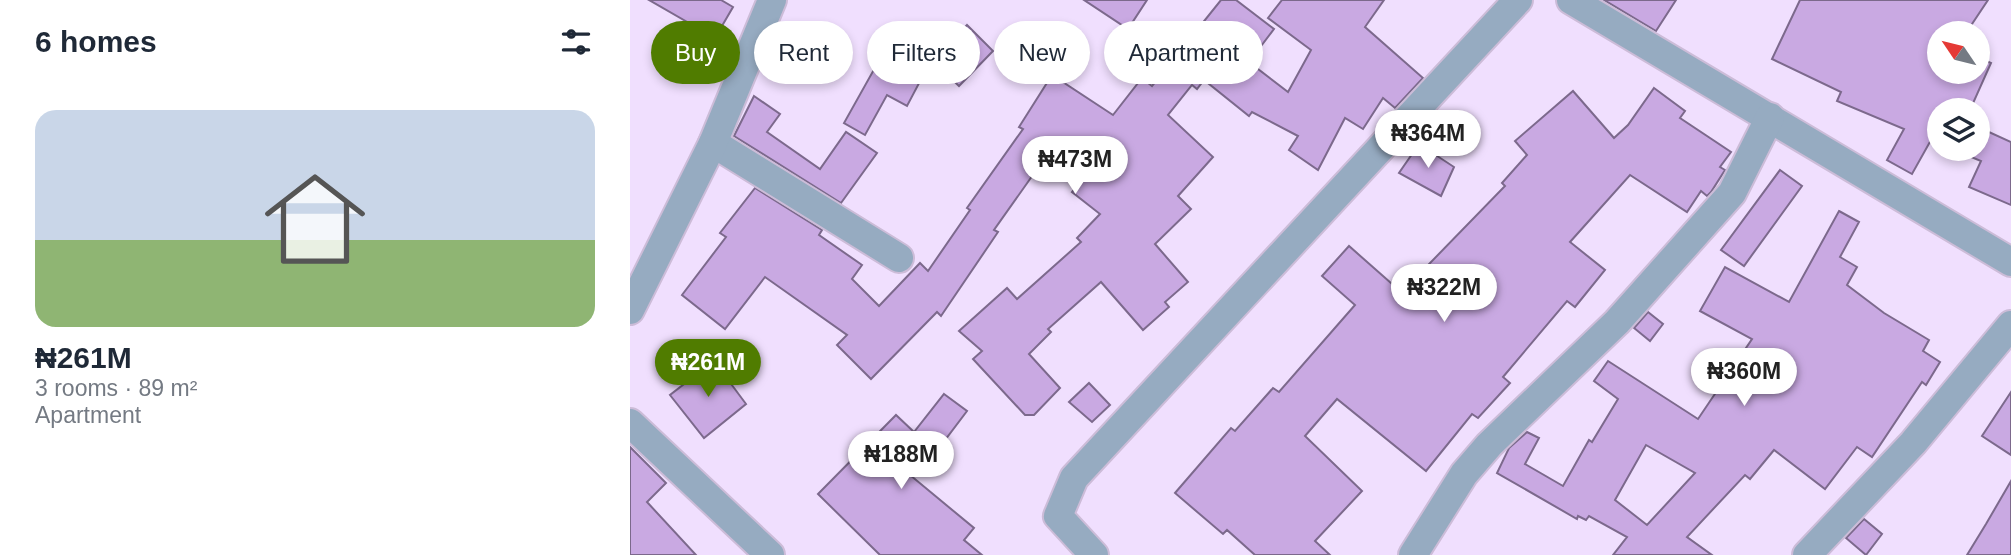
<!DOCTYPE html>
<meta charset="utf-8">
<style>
:root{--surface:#fff;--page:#f6f6f7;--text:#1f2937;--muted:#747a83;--line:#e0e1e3;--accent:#507c00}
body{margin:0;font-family:Helvetica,sans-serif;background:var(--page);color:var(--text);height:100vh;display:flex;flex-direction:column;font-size:26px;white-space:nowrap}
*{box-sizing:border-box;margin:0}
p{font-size:23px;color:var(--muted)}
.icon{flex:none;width:38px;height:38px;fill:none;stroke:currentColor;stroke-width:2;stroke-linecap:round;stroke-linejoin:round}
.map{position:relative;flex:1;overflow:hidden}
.sheet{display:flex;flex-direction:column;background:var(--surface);width:630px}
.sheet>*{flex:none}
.hud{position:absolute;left:21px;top:21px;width:665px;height:63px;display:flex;gap:14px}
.needle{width:46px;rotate:305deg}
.controls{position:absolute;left:1297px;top:21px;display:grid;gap:14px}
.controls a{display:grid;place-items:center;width:63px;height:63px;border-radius:50%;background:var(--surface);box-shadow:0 4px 10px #0003;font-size:35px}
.price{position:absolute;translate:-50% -60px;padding:0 16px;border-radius:24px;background:#fff;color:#222;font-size:23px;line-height:46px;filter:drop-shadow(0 2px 4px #0008)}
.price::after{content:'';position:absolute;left:50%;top:42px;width:21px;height:16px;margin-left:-10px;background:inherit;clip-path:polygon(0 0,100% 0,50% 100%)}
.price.on{background:var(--accent);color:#fff}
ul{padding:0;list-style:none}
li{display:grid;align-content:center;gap:14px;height:371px;padding:0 35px}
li+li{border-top:2px solid var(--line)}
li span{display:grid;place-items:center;height:217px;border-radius:21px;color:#555}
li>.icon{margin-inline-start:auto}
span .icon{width:126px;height:126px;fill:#fffc;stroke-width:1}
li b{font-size:30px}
h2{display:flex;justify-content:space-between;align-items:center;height:84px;padding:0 35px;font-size:30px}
.pill{padding:0 24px;border-radius:32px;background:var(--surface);box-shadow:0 4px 10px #0003;font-size:24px;line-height:63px}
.pill.on{background:var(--accent);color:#fff}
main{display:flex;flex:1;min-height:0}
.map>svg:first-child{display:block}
.building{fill:#c9a9e2;stroke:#7c698c;stroke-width:2;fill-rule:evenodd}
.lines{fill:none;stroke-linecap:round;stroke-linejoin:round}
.minor-casing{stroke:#ccbcd8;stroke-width:32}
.minor{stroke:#96abc1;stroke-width:28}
</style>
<main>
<section class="sheet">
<h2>6 homes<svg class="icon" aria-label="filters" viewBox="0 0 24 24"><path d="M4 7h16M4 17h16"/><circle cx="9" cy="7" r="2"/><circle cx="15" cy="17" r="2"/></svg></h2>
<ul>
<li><span style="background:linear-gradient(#c9d6e8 60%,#8fb573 0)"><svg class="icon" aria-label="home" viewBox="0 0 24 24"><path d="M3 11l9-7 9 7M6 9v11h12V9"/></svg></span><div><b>₦261M</b><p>3 rooms · 89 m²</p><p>Apartment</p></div></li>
</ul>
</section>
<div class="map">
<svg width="1381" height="555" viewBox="0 0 1381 555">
<rect width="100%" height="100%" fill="#f0dffe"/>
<g class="building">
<path d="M19 0H91L103 7 85 38Z"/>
<path d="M454 0H517L498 29Z"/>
<path d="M591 0H606L644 29 619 62 658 92 681 50 638 18 652 0H754L735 27 793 78 765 108 753 98 733 129 715 118 688 170 659 150 668 136 622 112 619 116 574 80 567 89 562 85 538 115 583 157 548 196 561 209 525 244 558 282 535 302 539 307 513 330 471 282 418 329 421 332 399 354 430 388 404 415H395L343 359 352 351 329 331 377 288 387 299 451 242 447 238 470 214 442 192 451 181 417 155 364 230 368 232 311 316 307 312 241 379 207 345 217 335 135 277 95 329 52 295 96 237 90 233 125 188 192 230 189 235 232 265 222 279 249 306 290 263 298 271 340 210 337 208 393 129 389 127 422 75 483 115 512 78 522 86Z"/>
<path d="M974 0H1046L1026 31Z"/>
<path d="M1170 0H1358L1336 33H1309V72H1348V57L1361 63 1340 110H1309V143L1301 140 1282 174 1257 160 1274 129 1207 101 1211 92 1142 59Z"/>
<path d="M337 25 363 51 329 86 303 61Z"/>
<path d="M256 48 296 70 277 106 257 95 235 135 214 123Z"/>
<path d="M1024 88 1055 111 1050 118 1101 152 1090 167 1095 170 1081 192 1077 196 1071 191 1057 212 1000 175 940 242 975 270 945 307 937 301 873 377 880 383 848 418 842 414 796 471 707 399 675 436 732 491 685 541 700 555H625L597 530 593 534 545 493 601 428 605 431 643 388 649 392 725 305 692 276 719 246 770 291 767 297 875 186 872 183 897 155 885 141 943 91 984 138 998 125Z"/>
<path d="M124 96 150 114 137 132 190 169 216 132 247 153 211 203 104 136Z"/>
<path d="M1348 127 1381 142V205L1339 187 1351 161 1322 149H1348Z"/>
<path d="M789 144 824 167 811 196 769 173Z"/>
<path d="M1150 170 1172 186 1114 266 1091 250Z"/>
<path d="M1209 211 1229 222 1210 257 1227 267 1217 285 1254 313 1299 340 1293 351 1310 362 1296 385 1292 382 1242 457 1227 447 1195 489 1144 450 1120 479 1115 475 1057 537 1082 555H983L997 537 959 516 956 520 948 516 947 519 867 473 879 448 897 432 909 438 895 464 933 486 959 440 962 442 988 399 964 381 978 361 1068 419 1122 339 1070 311 1095 267 1159 302ZM1016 445 1065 473 1017 525 985 500Z"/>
<path d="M1018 312 1033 324 1020 341 1004 328Z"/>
<path d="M84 361 116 404 74 438 40 395Z"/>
<path d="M459 383 480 405 462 422 439 402Z"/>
<path d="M1381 392V455L1352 436Z"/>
<path d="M314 394 337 411 312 444 280 475 344 528 334 540 352 555H250L188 494 266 415 284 432Z"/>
<path d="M0 447 36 483 17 502 66 555H0Z"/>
<path d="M1381 481V555H1337L1356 524Z"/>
<path d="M1234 519 1252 534 1236 555 1216 538Z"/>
</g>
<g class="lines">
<defs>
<g id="minor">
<path d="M941 0 1381 262"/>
<path d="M83 143 269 258"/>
<path d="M0 310 83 143 142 0"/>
<path d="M0 423 140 555"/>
<path d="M464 555 428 516 444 478 888 0"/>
<path d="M783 555 834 474 859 445 987 322 1102 193 1140 117"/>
<path d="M1177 555 1283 443 1381 325"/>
</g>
</defs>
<use href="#minor" class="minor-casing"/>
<use href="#minor" class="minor"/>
</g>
</svg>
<div class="controls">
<a><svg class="needle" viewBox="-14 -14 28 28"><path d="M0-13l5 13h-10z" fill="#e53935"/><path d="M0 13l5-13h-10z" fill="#747a83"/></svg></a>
<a><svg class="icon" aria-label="layers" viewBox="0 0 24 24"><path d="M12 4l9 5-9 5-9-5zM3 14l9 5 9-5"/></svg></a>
</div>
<b class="price" style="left:798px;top:170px">₦364M</b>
<b class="price" style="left:445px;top:196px">₦473M</b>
<b class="price" style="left:814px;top:324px">₦322M</b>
<b class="price on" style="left:78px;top:399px">₦261M</b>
<b class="price" style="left:1114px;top:408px">₦360M</b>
<b class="price" style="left:271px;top:491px">₦188M</b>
<div class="hud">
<a class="pill on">Buy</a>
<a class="pill">Rent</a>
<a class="pill">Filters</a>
<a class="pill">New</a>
<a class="pill">Apartment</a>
</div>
</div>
</main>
